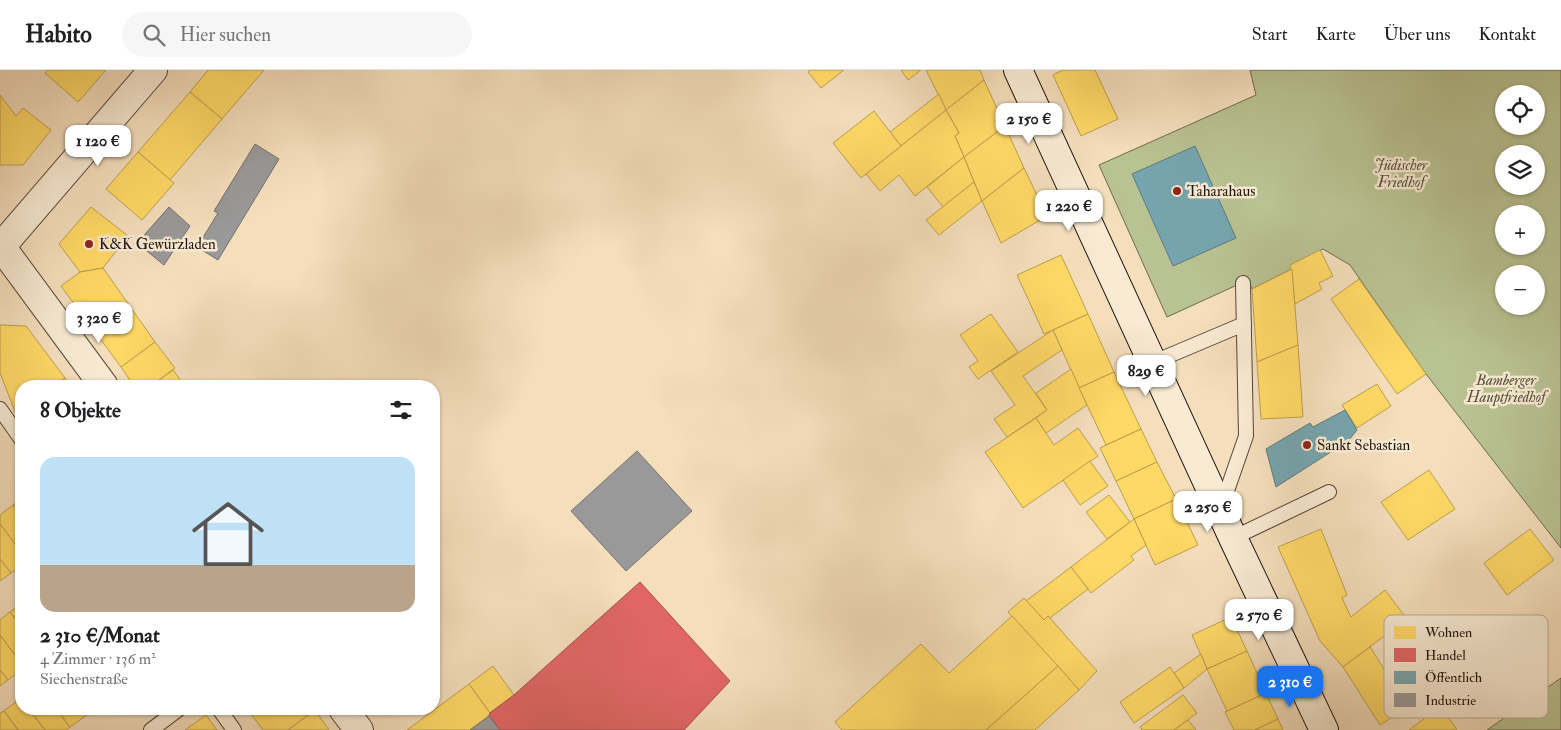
<!DOCTYPE html>
<html lang="de">
<meta charset="utf-8">
<style>
:root{--surface:#fff;--page:#f6f6f6;--text:#202124;--muted:#757577;--line:#e0e0e0;--accent:#1a73e8}
body{margin:0;font-family:"IM FELL Double Pica",serif;background:var(--page);color:var(--text);height:100vh;display:flex;flex-direction:column;font-size:19px;white-space:nowrap}
*{box-sizing:border-box;margin:0}
p{font-size:16px;color:var(--muted)}
.icon{flex:none;width:28px;height:28px;fill:none;stroke:currentColor;stroke-width:2;stroke-linecap:round;stroke-linejoin:round}
.map{position:relative;flex:1;overflow:hidden}
.side{position:absolute;left:15px;top:310px;width:425px;height:335px;display:flex;flex-direction:column;background:var(--surface);border-radius:20px;box-shadow:0 1px 4px #0004}
.side>*{flex:none}
.buttons{position:absolute;left:1495px;top:15px;display:grid;gap:10px}
.buttons a{display:grid;place-items:center;width:50px;height:50px;border-radius:50%;background:var(--surface);box-shadow:0 1px 4px #0004;font-size:25px}
.price{position:absolute;translate:-50% -42px;padding:0 11px;border-radius:10px;background:#fff;color:#222;font-size:16px;line-height:32px;filter:drop-shadow(0 1px 2px #0008)}
.price::after{content:'';position:absolute;left:50%;top:30px;width:15px;height:11px;margin-left:-8px;background:inherit;clip-path:polygon(0 0,100% 0,50% 100%)}
.price.current{background:var(--accent);color:#fff}
ul{padding:0;list-style:none}
li{display:grid;align-content:center;gap:10px;height:265px;padding:0 25px}
li span{display:grid;place-items:center;height:155px;border-radius:15px;color:#555}
li>.icon{margin-inline-start:auto}
span .icon{width:90px;height:90px;fill:#fffc;stroke-width:1}
li b{font-size:21px}
h2{display:flex;justify-content:space-between;align-items:center;height:60px;padding:0 25px;font-size:21px}
header{display:flex;align-items:center;gap:30px;box-sizing:border-box;height:70px;padding:0 25px;background:var(--surface);border-bottom:1px solid var(--line)}
header strong{font-size:24px}
nav{display:flex;gap:28px;margin-inline-start:auto;font-size:18px}
.search{width:350px;height:45px;background:var(--page);display:flex;align-items:center;gap:12px;box-sizing:border-box;padding:0 18px;border-radius:28px;color:var(--muted);font-size:19px}
.map>svg:first-child{display:block}
.green{fill:#b9c292;stroke:#6c6b50;fill-rule:evenodd}
.homes{fill:#ffd966;stroke:#bc9e4c}
.shops{fill:#e06666;stroke:#a64d4c}
.public{fill:#76a5af;stroke:#5c7a7f}
.industry{fill:#999;stroke:#74716f}
.lines{fill:none;stroke-linecap:round;stroke-linejoin:round}
.service-casing{stroke:#54463a;stroke-width:16}
.minor-casing{stroke:#54463a;stroke-width:30}
.tertiary-casing{stroke:#54463a;stroke-width:30}
.secondary-casing{stroke:#1e140e;stroke-width:30}
.service{stroke:#f8ead3;stroke-width:14}
.minor{stroke:#f8ead3;stroke-width:28}
.tertiary{stroke:#f8ead3;stroke-width:28}
.secondary{stroke:#f8ead3;stroke-width:28}
.poi-dot{fill:#8f2418;stroke:#f8ead3;stroke-width:2}
.labels{text-anchor:middle;dominant-baseline:central;stroke-width:5;stroke-linejoin:round;paint-order:stroke}
.park-label{font-size:15px;font-style:italic;fill:#54513c;stroke:#f8ead3}
.poi-label{font-size:15px;fill:#1e140e;stroke:#f8ead3;text-anchor:start}
.key{fill:#f8ead3;stroke:#b7aa98;stroke-width:1}
.key-label{font-size:14px;fill:#1e140e}
</style>
<header>
<strong>Habito</strong>
<div class="search"><svg class="icon" aria-label="search" viewBox="0 0 24 24"><circle cx="10" cy="10" r="6"/><path d="M15 15l6 6"/></svg>Hier suchen</div>
<nav><a>Start</a><a>Karte</a><a>Über uns</a><a>Kontakt</a></nav>
</header>
<div class="map">
<svg width="1561" height="660" viewBox="0 0 1561 660">
<rect width="100%" height="100%" fill="#f4debc"/>
<filter id="stains"><feTurbulence type="fractalNoise" baseFrequency=".004" numOctaves="4"/><feColorMatrix values="0 0 0 0 .2 0 0 0 0 .09 0 0 0 0 .02 0 0 0 .5 -.17"/></filter>
<radialGradient id="worn" r=".72"><stop offset=".6" stop-color="#630" stop-opacity="0"/><stop offset="1" stop-color="#630" stop-opacity=".3"/></radialGradient>
<g class="green">
<path d="M1250 0H1561V478L1426 304 1350 195 1323 179 1291 195 1292 199 1252 219 1248 210 1167 247 1099 95 1256 25ZM1504 24H1536V56H1504ZM1504 84H1536V116H1504ZM1504 144H1536V176H1504ZM1504 204H1536V236H1504Z"/>
<path d="M1561 608V660H1487Z"/>
</g>
<g class="homes">
<path d="M47 0H106L78 32 45 3Z"/>
<path d="M208 0H264L222 49 190 22Z"/>
<path d="M810 0H844L821 18 808 2Z"/>
<path d="M901 0H921L908 10Z"/>
<path d="M926 0H980L984 10 946 40Z"/>
<path d="M1063 0H1095L1118 49 1081 66 1053 5Z"/>
<path d="M984 10 1005 56 964 87 955 66 959 63 946 40Z"/>
<path d="M190 22 222 49 170 110 138 82Z"/>
<path d="M939 24 946 40 901 76 890 62Z"/>
<path d="M0 25 16 46 23 38 51 60 23 95H0Z"/>
<path d="M946 40 959 63 955 66 964 87 915 126 899 105 880 121 866 104Z"/>
<path d="M874 41 901 76 861 108 833 73Z"/>
<path d="M1005 56 1024 98 982 131 964 87Z"/>
<path d="M138 82 174 113 142 150 106 119Z"/>
<path d="M964 87 974 112 943 137 927 117Z"/>
<path d="M1024 98 1047 146 1001 173 982 131Z"/>
<path d="M974 112 982 131 939 165 926 150Z"/>
<path d="M91 137 128 166 103 198 80 202 59 174Z"/>
<path d="M1320 180 1333 206 1319 213 1322 219 1295 234 1290 195Z"/>
<path d="M1061 185 1088 244 1044 264 1017 205Z"/>
<path d="M103 198 155 272 121 297 61 216 80 202Z"/>
<path d="M1292 199 1298 275 1257 292 1252 219Z"/>
<path d="M1359 209 1426 304 1397 324 1331 229Z"/>
<path d="M991 244 1018 282 978 309 969 297 978 291 960 265Z"/>
<path d="M1088 244 1114 302 1079 318 1053 260Z"/>
<path d="M0 255 26 256 65 308 53 316H21V340L16 344 0 303Z"/>
<path d="M1053 260 1062 280 1023 306 1047 340 1007 367 994 349 1015 335 991 301Z"/>
<path d="M155 272 175 298 151 316H134L121 297Z"/>
<path d="M1298 275 1303 347 1261 349 1257 292Z"/>
<path d="M1071 299 1087 335 1046 363 1036 348 1047 340 1036 323Z"/>
<path d="M173 300 185 316H151Z"/>
<path d="M1114 302 1141 359 1106 375 1079 318Z"/>
<path d="M65 308 71 316H53Z"/>
<path d="M1377 314 1391 336 1357 358 1342 335Z"/>
<path d="M1036 348 1054 375 1078 358 1098 386 1023 438 985 382Z"/>
<path d="M1141 359 1157 392 1116 411 1100 378Z"/>
<path d="M1090 391 1108 416 1080 435 1063 410Z"/>
<path d="M1157 392 1176 429 1134 449 1116 411Z"/>
<path d="M1429 400 1455 439 1408 470 1381 432Z"/>
<path d="M1109 425 1130 452 1107 469 1086 442Z"/>
<path d="M21 429V446L13 435Z"/>
<path d="M1176 429 1198 475 1155 495 1134 449Z"/>
<path d="M13 435 21 446V482L0 454V445Z"/>
<path d="M1134 449 1146 475 1131 486 1134 490 1091 523 1071 497Z"/>
<path d="M0 454 21 482V496L11 503 0 489Z"/>
<path d="M1321 459 1347 525 1342 528 1351 547 1385 520 1407 549 1343 597 1320 571 1278 477Z"/>
<path d="M1530 459 1554 490 1507 525 1484 493Z"/>
<path d="M0 489 11 503 0 511Z"/>
<path d="M1071 497 1088 519 1050 548 1048 546 1044 550 1026 531Z"/>
<path d="M1024 528 1044 550 1048 546 1097 601 1079 620 1008 542Z"/>
<path d="M21 534V557L10 542Z"/>
<path d="M10 542 21 557V593L0 565V550Z"/>
<path d="M1012 546 1058 596 986 660H842L835 652 921 574 949 603Z"/>
<path d="M1231 547 1247 581 1207 599 1192 565Z"/>
<path d="M0 565 21 593V600L8 610 0 600Z"/>
<path d="M1370 577 1408 637 1380 655 1343 597Z"/>
<path d="M1247 581 1266 623 1227 641 1207 599Z"/>
<path d="M1201 584 1207 599 1184 618 1174 603Z"/>
<path d="M493 596 514 625 490 643 469 614Z"/>
<path d="M1058 596 1079 620 1035 660H986Z"/>
<path d="M1170 597 1184 618 1134 653 1120 632Z"/>
<path d="M0 600 8 610 0 616Z"/>
<path d="M469 614 490 643 489 646 470 660H407Z"/>
<path d="M1266 623 1278 649 1255 660H1234L1225 642Z"/>
<path d="M1183 625 1197 643 1174 660H1142L1140 657Z"/>
<path d="M21 628V639H29L45 660H18L4 641Z"/>
<path d="M1439 634 1457 660H1409L1424 649 1422 646Z"/>
<path d="M29 639H56L70 657 66 660H45Z"/>
<path d="M56 639H82L87 645 70 657Z"/>
<path d="M247 639H314L315 640 288 660H263Z"/>
<path d="M315 640 329 660H288Z"/>
<path d="M4 641 18 660H0V643Z"/>
<path d="M206 645 217 660H185Z"/>
<path d="M1278 649 1283 660H1255Z"/>
<path d="M1188 650 1196 660H1174Z"/>
</g>
<path class="shops" d="M640 512 730 611 684 660H500L489 646 490 643 514 625Z"/>
<g class="public">
<path d="M1195 76 1236 168 1173 196 1132 104Z"/>
<path d="M1345 340 1357 360 1348 371 1276 417 1266 379 1310 353 1313 357Z"/>
</g>
<g class="industry">
<path d="M255 74 279 89 218 190 197 177 218 143 214 141Z"/>
<path d="M169 137 190 156 164 195 137 173Z"/>
<path d="M637 381 692 441 626 501 571 441Z"/>
<path d="M489 646 500 660H470Z"/>
</g>
<g class="lines">
<defs>
<g id="service">
<path d="M1154 292 1244 254"/>
<path d="M0 339 21 369"/>
<path d="M1221 438 1246 366 1243 213"/>
<path d="M1233 468 1329 422"/>
<path d="M219 639 234 660"/>
<path d="M151 660 179 639"/>
</g>
<g id="minor">
<path d="M0 175 104 316"/>
<path d="M343 639 359 660"/>
</g>
<path id="tertiary" d="M0 178 153 0"/>
<path id="secondary" d="M1018 0 1233 468 1324 660"/>
</defs>
<use href="#service" class="service-casing"/>
<use href="#minor" class="minor-casing"/>
<use href="#tertiary" class="tertiary-casing"/>
<use href="#secondary" class="secondary-casing"/>
<use href="#service" class="service"/>
<use href="#minor" class="minor"/>
<use href="#tertiary" class="tertiary"/>
<use href="#secondary" class="secondary"/>
</g>
<g class="poi-dot">
<circle cx="1177" cy="121" r="5"/>
<circle cx="89" cy="174" r="5"/>
<circle cx="1307" cy="375" r="5"/>
</g>
<g class="labels">
<g class="park-label">
<text x="1401" y="95">Jüdischer<tspan x="1401" dy="17">Friedhof</tspan></text>
<text x="1506" y="310">Bamberger<tspan x="1506" dy="17">Hauptfriedhof</tspan></text>
</g>
<g class="poi-label">
<text x="1187" y="121">Taharahaus</text>
<text x="99" y="174">K&amp;K Gewürzladen</text>
<text x="1317" y="375">Sankt Sebastian</text>
</g>
</g>
<rect x="1384" y="545" width="164" height="103" rx="8" class="key"/>
<rect x="1394" y="556" width="22" height="13" fill="#ffd966"/>
<rect x="1394" y="578" width="22" height="14" fill="#e06666"/>
<rect x="1394" y="601" width="22" height="13" fill="#76a5af"/>
<rect x="1394" y="623" width="22" height="14" fill="#999"/>
<g class="key-label">
<text x="1425" y="567">Wohnen</text>
<text x="1425" y="590">Handel</text>
<text x="1425" y="612">Öffentlich</text>
<text x="1425" y="635">Industrie</text>
</g>
<rect width="100%" height="100%" filter="url(#stains)"/>
<rect width="100%" height="100%" fill="url(#worn)"/>
</svg>
<div class="buttons">
<a><svg class="icon" aria-label="locate" viewBox="0 0 24 24"><circle cx="12" cy="12" r="6"/><path d="M12 2v4M12 18v4M2 12h4M18 12h4"/></svg></a>
<a><svg class="icon" aria-label="layers" viewBox="0 0 24 24"><path d="M12 4l9 5-9 5-9-5zM3 14l9 5 9-5"/></svg></a>
<a>+</a>
<a>−</a>
</div>
<b class="price" style="left:1029px;top:75px">2 150 €</b>
<b class="price" style="left:98px;top:97px">1 120 €</b>
<b class="price" style="left:1069px;top:162px">1 220 €</b>
<b class="price" style="left:99px;top:274px">3 320 €</b>
<b class="price" style="left:1146px;top:327px">829 €</b>
<b class="price" style="left:1208px;top:463px">2 250 €</b>
<b class="price" style="left:1259px;top:571px">2 570 €</b>
<b class="price current" style="left:1290px;top:638px">2 310 €</b>
<section class="side">
<h2>8 Objekte<svg class="icon" aria-label="filters" viewBox="0 0 24 24"><path d="M4 7h16M4 17h16"/><circle cx="9" cy="7" r="2"/><circle cx="15" cy="17" r="2"/></svg></h2>
<ul>
<li><span style="background:linear-gradient(#bfe0f5 70%,#b9a48a 0)"><svg class="icon" aria-label="home" viewBox="0 0 24 24"><path d="M3 11l9-7 9 7M6 9v11h12V9"/></svg></span><div><b>2 310 €/Monat</b><p>4 Zimmer · 136 m²</p><p>Siechenstraße</p></div></li>
</ul>
</section>
</div>
